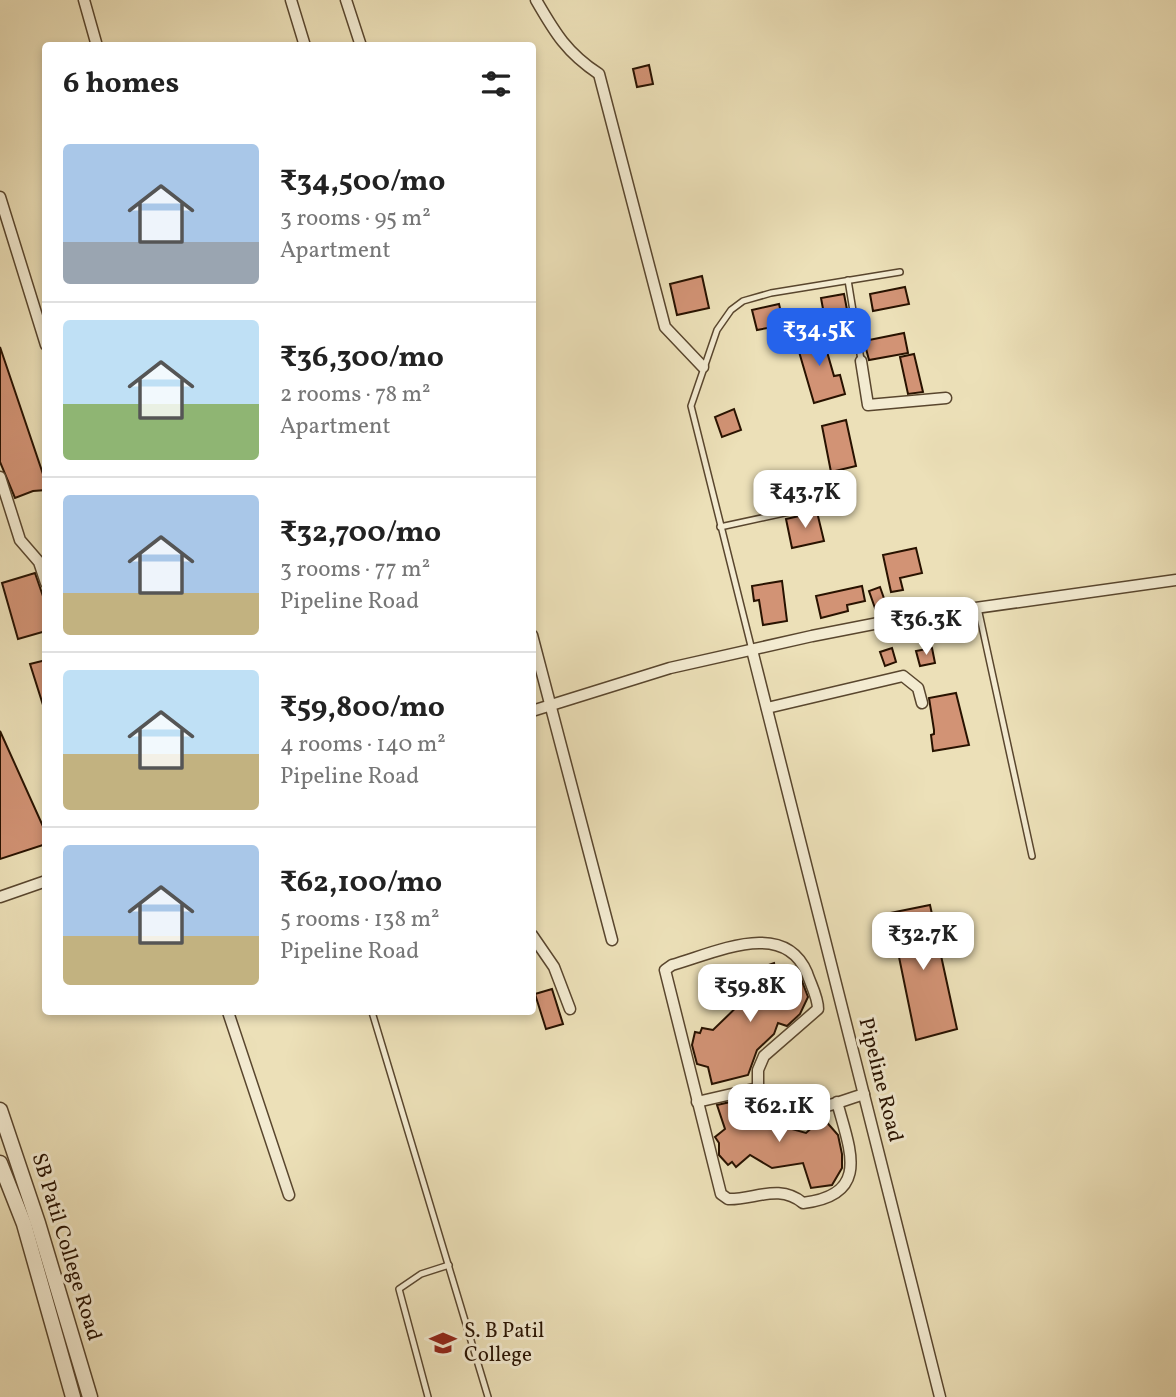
<!DOCTYPE html>
<meta charset="utf-8">
<style>
:root{--surface:#fff;--page:#f2f2f2;--text:#222;--muted:#767676;--line:#e0e0e0;--accent:#2563eb}
body{margin:0;font-family:Vollkorn,serif;background:var(--page);color:var(--text);height:100vh;display:flex;flex-direction:column;font-size:26px;white-space:nowrap}
*{box-sizing:border-box;margin:0}
p{font-size:23px;color:var(--muted)}
.icon{flex:none;width:38px;height:38px;fill:none;stroke:currentColor;stroke-width:2;stroke-linecap:round;stroke-linejoin:round}
.map{position:relative;flex:1;overflow:hidden}
.panel{position:absolute;left:42px;top:42px;width:494px;height:973px;display:flex;flex-direction:column;background:var(--surface);border-radius:7px;box-shadow:0 4px 10px #0003}
.panel>*{flex:none}
.price{position:absolute;translate:-50% -60px;padding:0 16px;border-radius:14px;background:#fff;color:#222;font-size:23px;line-height:46px;filter:drop-shadow(0 2px 4px #0008)}
.price::after{content:'';position:absolute;left:50%;top:42px;width:21px;height:16px;margin-left:-10px;background:inherit;clip-path:polygon(0 0,100% 0,50% 100%)}
.price.active{background:var(--accent);color:#fff}
ul{padding:0;list-style:none}
li{display:flex;align-items:center;gap:21px;height:175px;padding:0 21px}
li+li{border-top:2px solid var(--line)}
li span{display:grid;place-items:center;flex:none;width:196px;height:140px;border-radius:7px;color:#555}
li>.icon{margin-inline-start:auto}
span .icon{width:84px;height:84px;fill:#fffc;stroke-width:1}
li b{font-size:30px}
h2{display:flex;justify-content:space-between;align-items:center;height:84px;padding:0 21px;font-size:30px}
.map>svg:first-child{display:block}
.building{fill:#d29375;stroke:#281200;stroke-width:2}
.lines{fill:none;stroke-linecap:round;stroke-linejoin:round}
.service-casing{stroke:#59462e;stroke-width:8}
.minor-casing{stroke:#59462e;stroke-width:13}
.tertiary-casing{stroke:#59462e;stroke-width:17}
.service{stroke:#f3ebd1;stroke-width:5}
.minor{stroke:#f3ebd1;stroke-width:10}
.tertiary{stroke:#f3ebd1;stroke-width:14}
.labels{text-anchor:middle;dominant-baseline:central;stroke-width:6;stroke-linejoin:round;paint-order:stroke}
.street-label{font-size:21px;fill:#281200;stroke:#f3ebd1}
.poi-label{font-size:21px;fill:#281200;stroke:#f3ebd1;text-anchor:start}
</style>
<div class="map">
<svg width="1176" height="1397" viewBox="0 0 1176 1397">
<rect width="100%" height="100%" fill="#ece0b8"/>
<filter id="stains"><feTurbulence type="fractalNoise" baseFrequency=".00286" numOctaves="4"/><feColorMatrix values="0 0 0 0 .2 0 0 0 0 .09 0 0 0 0 .02 0 0 0 .5 -.17"/></filter>
<radialGradient id="worn" r=".72"><stop offset=".6" stop-color="#630" stop-opacity="0"/><stop offset="1" stop-color="#630" stop-opacity=".3"/></radialGradient>
<g class="building">
<path d="M649 65 653 84 637 87 633 69Z"/>
<path d="M702 276 709 308 677 315 670 284Z"/>
<path d="M905 287 909 304 873 311 870 294Z"/>
<path d="M844 294 849 320 826 325 821 298Z"/>
<path d="M779 304 784 325 757 330 752 310Z"/>
<path d="M821 331 834 376 840 375 845 394 814 403 795 338Z"/>
<path d="M904 333 908 353 869 360 864 341Z"/>
<path d="M0 347 46 483V490L33 491 15 498 0 462Z"/>
<path d="M914 354 923 392 908 394 900 357Z"/>
<path d="M734 409 741 430 722 437 715 417Z"/>
<path d="M846 420 856 466 831 472 822 426Z"/>
<path d="M782 481 787 502 763 508 759 486Z"/>
<path d="M817 512 824 541 792 548 786 519Z"/>
<path d="M916 548 922 573 900 578 903 590 891 592 883 555Z"/>
<path d="M35 573 46 605V631L18 639 2 583Z"/>
<path d="M782 581 787 621 763 625 759 600 754 601 752 586Z"/>
<path d="M862 586 865 601 847 605 848 611 821 618 816 596Z"/>
<path d="M880 587 887 607 876 611 869 591Z"/>
<path d="M892 648 896 662 885 666 880 652Z"/>
<path d="M932 648 935 663 920 666 916 651Z"/>
<path d="M46 660V704L43 705 30 664Z"/>
<path d="M956 693 969 745 933 751 931 735 934 734V730L929 698Z"/>
<path d="M0 731 46 833V844L0 859Z"/>
<path d="M930 905 957 1029 916 1040 890 913Z"/>
<path d="M774 963 776 974 793 968 800 976 808 997 800 1014 787 1026 778 1023 774 1034 757 1050 748 1075 712 1084 708 1067 697 1064 692 1045 695 1032 700 1033 702 1028 713 1030 750 994 747 980 752 978V971Z"/>
<path d="M552 989 563 1024 546 1029 535 994Z"/>
<path d="M748 1098 750 1103 754 1102 759 1120 806 1133 823 1118 838 1135 842 1154V1168L832 1185 811 1188 803 1163 772 1168 750 1155 736 1167 732 1162 728 1165 719 1155V1143L715 1137 725 1129 717 1105Z"/>
</g>
<g class="lines">
<defs>
<g id="service">
<path d="M848 280 861 360"/>
<path d="M720 527 826 504"/>
<path d="M978 608 1032 856"/>
<path d="M752 650 691 406 717 330 731 310 743 301 771 293 900 272"/>
<path d="M372 1012 488 1397"/>
<path d="M428 1397 399 1289 421 1274 449 1265"/>
</g>
<g id="minor">
<path d="M84 0 97 46"/>
<path d="M291 0 305 46"/>
<path d="M346 0 361 46"/>
<path d="M536 0C555 33 567 53 599 74L665 327 703 367"/>
<path d="M0 197 46 345"/>
<path d="M861 361 868 405 946 398"/>
<path d="M0 477 20 540 39 562 46 583"/>
<path d="M532 635 612 940"/>
<path d="M752 650 940 1397"/>
<path d="M767 708 903 676 918 688 922 703"/>
<path d="M532 711 670 668 812 636 904 618 1176 580"/>
<path d="M0 897 46 881"/>
<path d="M532 935 554 967 570 1009"/>
<path d="M228 1012 289 1195"/>
<path d="M697 1102 758 1088"/>
<path d="M837 1102C850 1150 871 1195 803 1203 779 1183 754 1200 728 1199L721 1194 665 970 672 965C715 953 784 918 807 973 811 985 818 997 818 1009L764 1056 758 1070V1088C792 1124 823 1107 864 1094"/>
</g>
<g id="tertiary">
<path d="M0 1110 38 1223 90 1397"/>
<path d="M0 1163 24 1224 73 1397"/>
</g>
</defs>
<use href="#service" class="service-casing"/>
<use href="#minor" class="minor-casing"/>
<use href="#tertiary" class="tertiary-casing"/>
<use href="#service" class="service"/>
<use href="#minor" class="minor"/>
<use href="#tertiary" class="tertiary"/>
</g>
<defs>
<symbol id="university-bare" viewBox="-9 -9 18 18"><path d="M0-5L7-2L0 1L-7-2ZM-4 1L0 2.5L4 1V4Q0 6-4 4Z" fill="#8f2418" stroke="#f3ebd1" stroke-width="2.5" paint-order="stroke"/></symbol>
</defs>
<g fill-rule="evenodd">
<use href="#university-bare" x="424" y="1324" width="38" height="38"/>
</g>
<g class="labels">
<g class="street-label">
<text transform="translate(880 1080) rotate(76)">Pipeline Road</text>
<text transform="translate(66 1247) rotate(73)">SB Patil College Road</text>
</g>
<g class="poi-label">
<text x="464" y="1331">S. B Patil<tspan x="464" dy="24">College</tspan></text>
</g>
</g>
<rect width="100%" height="100%" filter="url(#stains)"/>
<rect width="100%" height="100%" fill="url(#worn)"/>
</svg>
<b class="price active" style="left:819px;top:368px">₹34.5K</b>
<b class="price" style="left:805px;top:530px">₹43.7K</b>
<b class="price" style="left:926px;top:657px">₹36.3K</b>
<b class="price" style="left:923px;top:972px">₹32.7K</b>
<b class="price" style="left:750px;top:1024px">₹59.8K</b>
<b class="price" style="left:779px;top:1144px">₹62.1K</b>
<section class="panel">
<h2>6 homes<svg class="icon" aria-label="filters" viewBox="0 0 24 24"><path d="M4 7h16M4 17h16"/><circle cx="9" cy="7" r="2"/><circle cx="15" cy="17" r="2"/></svg></h2>
<ul>
<li><span style="background:linear-gradient(#a9c7e8 70%,#9aa5b1 0)"><svg class="icon" aria-label="home" viewBox="0 0 24 24"><path d="M3 11l9-7 9 7M6 9v11h12V9"/></svg></span><div><b>₹34,500/mo</b><p>3 rooms · 95 m²</p><p>Apartment</p></div></li>
<li><span style="background:linear-gradient(#bfe0f5 60%,#8fb573 0)"><svg class="icon" aria-label="home" viewBox="0 0 24 24"><path d="M3 11l9-7 9 7M6 9v11h12V9"/></svg></span><div><b>₹36,300/mo</b><p>2 rooms · 78 m²</p><p>Apartment</p></div></li>
<li><span style="background:linear-gradient(#a9c7e8 70%,#c2b280 0)"><svg class="icon" aria-label="home" viewBox="0 0 24 24"><path d="M3 11l9-7 9 7M6 9v11h12V9"/></svg></span><div><b>₹32,700/mo</b><p>3 rooms · 77 m²</p><p>Pipeline Road</p></div></li>
<li><span style="background:linear-gradient(#bfe0f5 60%,#c2b280 0)"><svg class="icon" aria-label="home" viewBox="0 0 24 24"><path d="M3 11l9-7 9 7M6 9v11h12V9"/></svg></span><div><b>₹59,800/mo</b><p>4 rooms · 140 m²</p><p>Pipeline Road</p></div></li>
<li><span style="background:linear-gradient(#a9c7e8 65%,#c2b280 0)"><svg class="icon" aria-label="home" viewBox="0 0 24 24"><path d="M3 11l9-7 9 7M6 9v11h12V9"/></svg></span><div><b>₹62,100/mo</b><p>5 rooms · 138 m²</p><p>Pipeline Road</p></div></li>
</ul>
</section>
</div>
